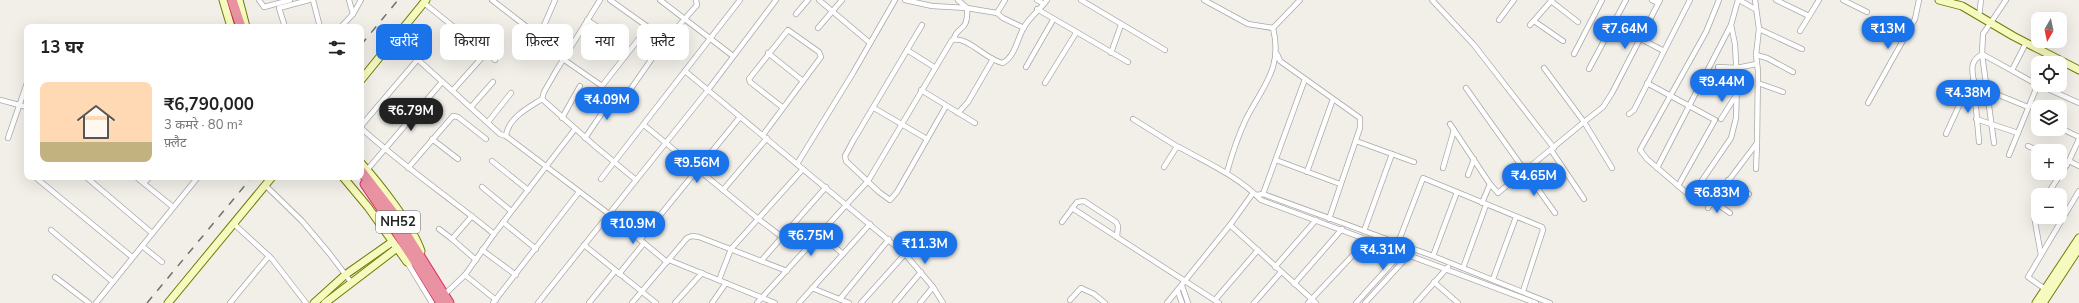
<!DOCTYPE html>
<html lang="hi">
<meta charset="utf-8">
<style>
:root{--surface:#fff;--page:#f2f2f2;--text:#222;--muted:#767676;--accent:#1a73e8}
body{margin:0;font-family:"Nunito Sans","Noto Sans Devanagari",sans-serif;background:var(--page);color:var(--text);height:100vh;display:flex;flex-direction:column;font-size:15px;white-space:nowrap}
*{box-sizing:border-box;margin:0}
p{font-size:13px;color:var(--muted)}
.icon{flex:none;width:22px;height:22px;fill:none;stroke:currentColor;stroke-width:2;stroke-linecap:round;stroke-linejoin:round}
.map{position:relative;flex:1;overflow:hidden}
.drawer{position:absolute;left:24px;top:24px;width:340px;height:156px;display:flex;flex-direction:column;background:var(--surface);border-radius:8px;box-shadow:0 4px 16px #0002}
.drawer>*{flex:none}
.guide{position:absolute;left:376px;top:24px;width:380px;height:36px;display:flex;gap:8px}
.needle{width:26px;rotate:189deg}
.fabs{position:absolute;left:2031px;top:12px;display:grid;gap:8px}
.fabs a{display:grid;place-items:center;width:36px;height:36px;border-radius:8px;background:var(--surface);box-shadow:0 4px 16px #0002;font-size:20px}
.price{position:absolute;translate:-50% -34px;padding:0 9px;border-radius:14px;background:var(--accent);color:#fff;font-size:13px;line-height:26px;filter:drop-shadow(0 1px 2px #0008)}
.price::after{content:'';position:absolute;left:50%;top:24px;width:12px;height:9px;margin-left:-6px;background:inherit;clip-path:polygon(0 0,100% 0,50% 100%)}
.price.on{background:#222;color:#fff}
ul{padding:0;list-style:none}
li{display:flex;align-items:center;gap:12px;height:100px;padding:0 16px}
li span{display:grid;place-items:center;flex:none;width:112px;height:80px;border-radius:8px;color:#555}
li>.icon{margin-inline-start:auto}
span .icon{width:48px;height:48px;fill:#fffc;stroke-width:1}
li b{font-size:17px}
h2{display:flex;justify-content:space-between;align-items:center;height:48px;padding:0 16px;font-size:17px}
.chip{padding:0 14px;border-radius:8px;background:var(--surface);box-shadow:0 4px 16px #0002;font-size:14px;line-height:36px}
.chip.on{background:var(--accent);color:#fff}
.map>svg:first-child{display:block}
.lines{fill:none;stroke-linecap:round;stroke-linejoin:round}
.street-casing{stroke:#a9a9a9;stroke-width:6}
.secondary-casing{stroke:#707d05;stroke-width:9}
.highway-casing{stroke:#dc2a67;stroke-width:11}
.street{stroke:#fff;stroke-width:4.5}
.secondary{stroke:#f7fabf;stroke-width:7}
.highway{stroke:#e892a2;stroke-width:9}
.rail{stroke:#707070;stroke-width:1.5;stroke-dasharray:8 8;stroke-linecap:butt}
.labels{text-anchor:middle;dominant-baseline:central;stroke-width:3;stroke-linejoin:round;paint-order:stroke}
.shield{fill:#fff;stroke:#646464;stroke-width:1}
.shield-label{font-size:13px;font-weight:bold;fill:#222}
</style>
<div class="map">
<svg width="2079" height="303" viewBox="0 0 2079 303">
<rect width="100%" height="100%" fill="#f2efe9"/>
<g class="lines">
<defs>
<g id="street">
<path d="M259 0 264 7 290 0"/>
<path d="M313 0 320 27"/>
<path d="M349 0 353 14"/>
<path d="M492 0 527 27"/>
<path d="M600 0 556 71 544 92 542 99 596 147 636 180"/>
<path d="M660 0 733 56"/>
<path d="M819 0 870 43"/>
<path d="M905 0 932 6 967 8 997 13 1003 18 1024 28"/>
<path d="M1037 0 1044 4"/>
<path d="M1081 0 1165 50"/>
<path d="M1204 0 1248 24 1273 28C1283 68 1263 86 1246 119 1238 136 1232 154 1227 172"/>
<path d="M1432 0 1474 45 1554 148"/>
<path d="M1652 0 1658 3"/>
<path d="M1719 0 1706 32 1640 150 1647 159 1689 195H1692L1731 138 1736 118 1737 83 1735 44 1731 25"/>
<path d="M1739 0 1755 9"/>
<path d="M1776 0 1809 16"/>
<path d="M1843 0 1867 12"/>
<path d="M1551 1 1578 22"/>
<path d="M424 3 495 60"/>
<path d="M1037 9 1128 62"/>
<path d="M997 13 1005 0"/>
<path d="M796 14 808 0"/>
<path d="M1979 17 1981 0"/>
<path d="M587 20 615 38"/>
<path d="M1499 20 1514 0"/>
<path d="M1534 21 1563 41"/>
<path d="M922 25 853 141 845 156 846 161 879 192 890 200 897 192 946 106"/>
<path d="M1530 25 1552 0"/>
<path d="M285 27 279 8 309 0"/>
<path d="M341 27 353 14 361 0"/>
<path d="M818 28 842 0"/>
<path d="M1273 28 1300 0"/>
<path d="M1759 29 1802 49"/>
<path d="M542 30 555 0"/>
<path d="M1800 31 1819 0"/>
<path d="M394 38 500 134 506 136"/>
<path d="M954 39C956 26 969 33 967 8L958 0"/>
<path d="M1641 39 1664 51"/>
<path d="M907 50 934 67"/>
<path d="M768 53 803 81"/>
<path d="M1111 53 1121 25"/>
<path d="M1277 54 1280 61 1360 118V128L1329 219"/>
<path d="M1574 54 1602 0"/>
<path d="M1982 54C1968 63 1973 71 1974 85L2028 107"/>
<path d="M1982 54 2038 85"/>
<path d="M1756 55 1767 58 1793 72"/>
<path d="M563 59 602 86 648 27 610 0"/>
<path d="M1026 67 1053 20"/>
<path d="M1718 67 1737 68 1756 64"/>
<path d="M1544 68 1584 122 1603 107 1612 93 1660 0"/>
<path d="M1589 69 1626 0"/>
<path d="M2012 70 2026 43"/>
<path d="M685 71 905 254 861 303"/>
<path d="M1045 83 1076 33"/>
<path d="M1647 83 1715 120 1678 186"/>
<path d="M1758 83 1783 92"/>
<path d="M1974 85 1979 142"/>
<path d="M2039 85 2079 103"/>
<path d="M1466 88 1555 213"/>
<path d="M453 90 486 53"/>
<path d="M921 90 975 123"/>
<path d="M542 99C528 108 508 118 506 136L609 214 667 262"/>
<path d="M0 100 27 107"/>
<path d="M1868 103 1915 19 1919 0"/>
<path d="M471 107 493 82"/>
<path d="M874 108 927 139"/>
<path d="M958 113 968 102 993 59"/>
<path d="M1629 114 1634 110 1690 0"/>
<path d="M562 118 580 86"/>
<path d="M1133 119 1178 147"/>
<path d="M1721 119 1735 97"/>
<path d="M1976 119 2018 133"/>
<path d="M488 122 511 93"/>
<path d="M1450 124 1490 184"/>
<path d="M644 125 757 218 782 237"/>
<path d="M361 126 418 59"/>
<path d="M361 128C403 166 450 198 494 234"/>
<path d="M2060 128 2079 137"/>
<path d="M1946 134 1968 86 1974 80"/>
<path d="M763 135 821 57 819 52 788 30 749 79 750 82 782 107"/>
<path d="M8 138 27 83"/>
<path d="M585 138 615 94 623 100 660 47 697 5 696 0"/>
<path d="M432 139 458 159"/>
<path d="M1356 141 1414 162"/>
<path d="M1994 143 1982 54 1983 34 2006 0"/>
<path d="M2028 146 2039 151"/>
<path d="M1551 150 1584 199"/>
<path d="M2009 155 2038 84"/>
<path d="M1276 160 1340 184"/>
<path d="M492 161 528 190"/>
<path d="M2060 161 2067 165"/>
<path d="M2069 161 2079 166"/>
<path d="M797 164 853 73 895 0"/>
<path d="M1164 167 1176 148 1179 147C1207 163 1238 176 1261 200L1536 303"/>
<path d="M408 168 453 116 458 117 486 139"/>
<path d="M1443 168 1454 130"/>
<path d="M1657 168 1731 25 1738 0"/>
<path d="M1756 169 1757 143"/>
<path d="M367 170 442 82"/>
<path d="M1307 172 1333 99"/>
<path d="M1468 175 1474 159"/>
<path d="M35 177 132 257"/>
<path d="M86 177 152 233"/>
<path d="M136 177 173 207"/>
<path d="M601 179 740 0"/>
<path d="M1728 180 1749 194"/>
<path d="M144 183 150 177"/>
<path d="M265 185 302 221 329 253 351 282"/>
<path d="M482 187 511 211"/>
<path d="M723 190 767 138"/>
<path d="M1263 194 1305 79"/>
<path d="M1256 195 1263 194 1433 256 1550 303"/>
<path d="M2047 195 2069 161 2079 139"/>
<path d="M1713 201 1730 213"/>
<path d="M1482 203 1490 184 1498 193 1584 122 1612 168"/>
<path d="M1072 208 1219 303"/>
<path d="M1708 208 1757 143 1758 71 1756 55 1759 29 1755 0"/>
<path d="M2038 210 2034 216 2041 255"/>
<path d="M472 216 452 239 476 260"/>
<path d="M503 222 536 249"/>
<path d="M1062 222 1077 202 1084 201 1116 222 1118 226 1117 237"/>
<path d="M234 224 272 259 306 303"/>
<path d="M1230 225 1316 303"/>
<path d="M439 229 452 239"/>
<path d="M51 230 113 282"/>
<path d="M1364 231 1392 154"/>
<path d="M821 235 843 254"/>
<path d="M640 240 740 117"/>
<path d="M1398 243 1423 178 1542 227 1543 230 1523 291"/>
<path d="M584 245 656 303"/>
<path d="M142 246 162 262"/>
<path d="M482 250 516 275"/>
<path d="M905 254 933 287 943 303"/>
<path d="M1433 256 1457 192"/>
<path d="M669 260 775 303"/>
<path d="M761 261 826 187"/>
<path d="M407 262 432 303"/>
<path d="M1275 267 1316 220"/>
<path d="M1463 268 1486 205"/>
<path d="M619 274 644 243"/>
<path d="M465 275 496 300"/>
<path d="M55 277 89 303"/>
<path d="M1493 279 1516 217"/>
<path d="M719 280 731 249 803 169"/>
<path d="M1434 282 1458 303"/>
<path d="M1294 284 1342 229"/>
<path d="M1182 286 1188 303"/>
<path d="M812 288 849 303"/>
<path d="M2045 289 2028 277 2079 191"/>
<path d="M1178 292 1182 303"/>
<path d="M444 295 465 275 494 234 575 129"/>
<path d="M840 299 889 239"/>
<path d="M1070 300 1081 288 1094 294 1105 303"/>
<path d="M1215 300 1258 250"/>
<path d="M96 303 198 177"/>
<path d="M230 303 269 256"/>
<path d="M493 303 579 192"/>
<path d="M538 303 708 90 776 0"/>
<path d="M589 303 615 271"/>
<path d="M632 303 687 238 692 236 699 237 787 271"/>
<path d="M675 303 702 273"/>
<path d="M712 303 726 283"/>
<path d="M757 303 868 181 952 40C967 35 987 61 1003 63 1015 56 1017 40 1023 29 1029 17 1040 10 1047 0"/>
<path d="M799 303 870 224"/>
<path d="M895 303 921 272"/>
<path d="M920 303 933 287"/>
<path d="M1167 303 1230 225 1253 193"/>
<path d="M1254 303 1281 272"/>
<path d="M1308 303 1368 239"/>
<path d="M1356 303 1403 251"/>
<path d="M1365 303 1410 254"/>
<path d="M1416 303 1448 267"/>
</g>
<g id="secondary">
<path d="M223 0 231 27"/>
<path d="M239 0 246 27"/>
<path d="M1939 0 1962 6 2013 36 2079 70"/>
<path d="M361 80 426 0"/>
<path d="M361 163C380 184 412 225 421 251"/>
<path d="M343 177 368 207 407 262H415"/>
<path d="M168 303 272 177"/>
<path d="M314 303 345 275 392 242"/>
<path d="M325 303 397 248"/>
<path d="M2036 303 2079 238"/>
<path d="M2043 303 2079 248"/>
</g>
<g id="highway">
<path d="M232 0 241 27"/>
<path d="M361 171 391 210 449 303"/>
<path d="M365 184 388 218 441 303"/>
</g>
</defs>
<use href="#street" class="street-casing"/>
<use href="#secondary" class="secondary-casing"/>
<use href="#highway" class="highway-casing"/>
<use href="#street" class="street"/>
<use href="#secondary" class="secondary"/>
<use href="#highway" class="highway"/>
<g class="rail">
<path d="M361 45 398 0"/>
<path d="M147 303 252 177"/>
</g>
</g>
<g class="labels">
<rect class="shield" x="376" y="211" width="44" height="22" rx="3"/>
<g class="shield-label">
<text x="398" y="222">NH52</text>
</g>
</g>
</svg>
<div class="fabs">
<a><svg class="needle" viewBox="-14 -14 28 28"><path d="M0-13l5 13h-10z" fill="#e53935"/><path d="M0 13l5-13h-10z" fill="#767676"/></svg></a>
<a><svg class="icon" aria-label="locate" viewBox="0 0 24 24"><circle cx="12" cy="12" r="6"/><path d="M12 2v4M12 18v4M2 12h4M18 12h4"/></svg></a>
<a><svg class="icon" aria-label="layers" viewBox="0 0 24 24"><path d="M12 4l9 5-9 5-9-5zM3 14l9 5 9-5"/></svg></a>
<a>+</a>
<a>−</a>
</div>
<b class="price" style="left:1625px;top:50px">₹7.64M</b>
<b class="price" style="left:1888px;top:50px">₹13M</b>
<b class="price" style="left:1722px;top:103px">₹9.44M</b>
<b class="price" style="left:1968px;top:114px">₹4.38M</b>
<b class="price" style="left:607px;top:121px">₹4.09M</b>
<b class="price on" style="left:411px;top:132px">₹6.79M</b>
<b class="price" style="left:697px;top:184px">₹9.56M</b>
<b class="price" style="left:1534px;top:197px">₹4.65M</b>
<b class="price" style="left:1717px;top:214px">₹6.83M</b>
<b class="price" style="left:633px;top:245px">₹10.9M</b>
<b class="price" style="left:811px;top:257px">₹6.75M</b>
<b class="price" style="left:925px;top:265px">₹11.3M</b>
<b class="price" style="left:1383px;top:271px">₹4.31M</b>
<div class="guide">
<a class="chip on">खरीदें</a>
<a class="chip">किराया</a>
<a class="chip">फ़िल्टर</a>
<a class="chip">नया</a>
<a class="chip">फ़्लैट</a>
</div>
<section class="drawer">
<h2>13 घर<svg class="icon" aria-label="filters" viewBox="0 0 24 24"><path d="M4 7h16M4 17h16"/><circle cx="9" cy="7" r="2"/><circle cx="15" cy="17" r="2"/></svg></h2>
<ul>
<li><span style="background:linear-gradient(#ffd9b3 75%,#c2b280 0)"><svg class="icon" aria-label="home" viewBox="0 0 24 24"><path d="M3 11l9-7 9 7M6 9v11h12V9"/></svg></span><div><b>₹6,790,000</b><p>3 कमरे · 80 m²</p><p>फ़्लैट</p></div></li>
</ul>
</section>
</div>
